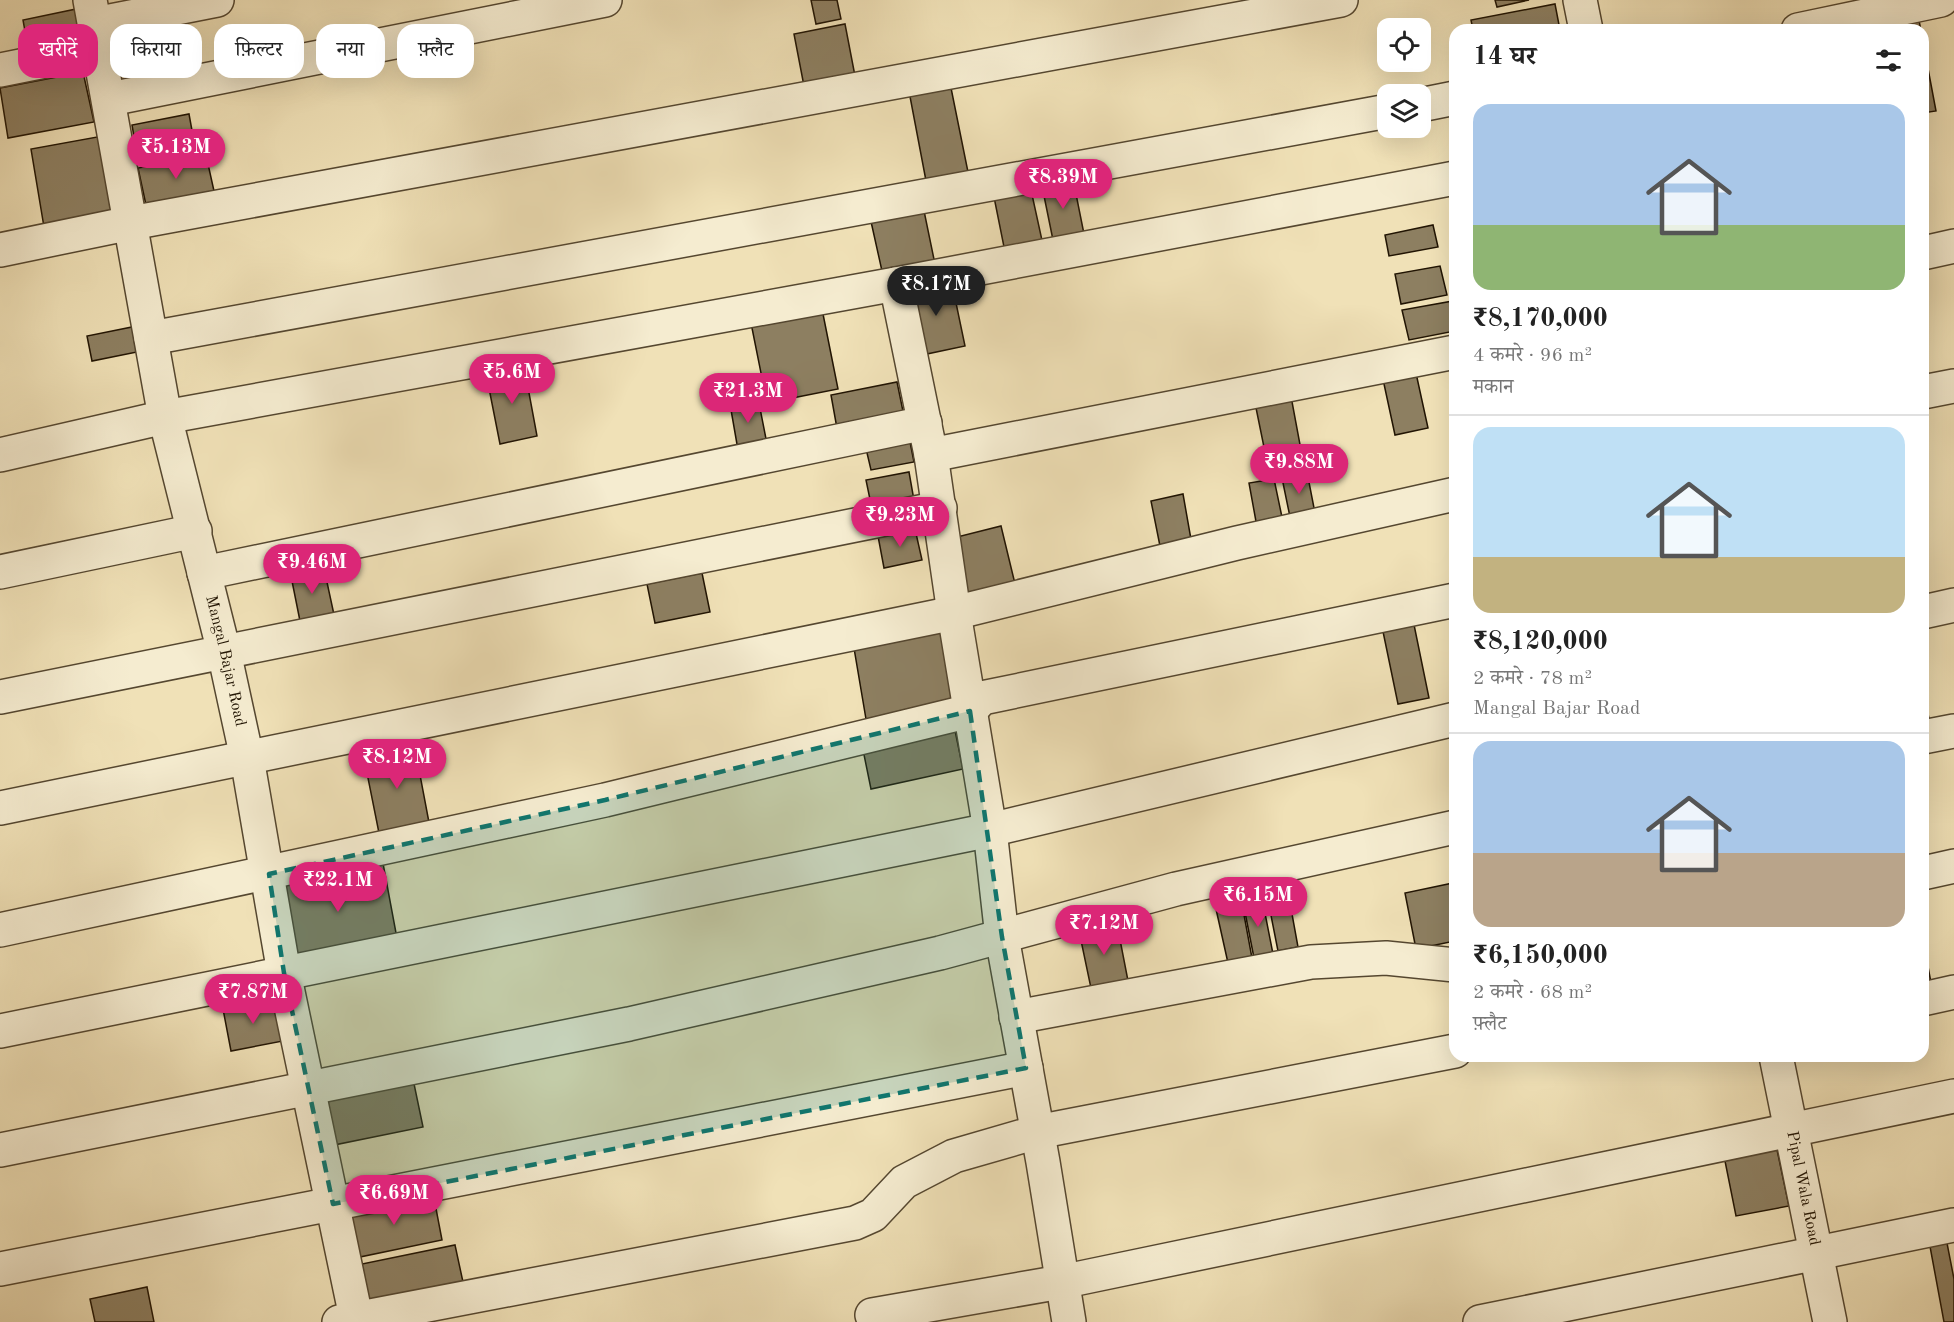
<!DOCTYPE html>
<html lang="hi">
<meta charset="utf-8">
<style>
:root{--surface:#fff;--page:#f2f2f2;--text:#222;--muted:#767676;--line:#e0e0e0;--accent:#db2777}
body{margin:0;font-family:"Old Standard TT","Noto Serif Devanagari",serif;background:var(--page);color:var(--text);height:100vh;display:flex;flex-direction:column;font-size:22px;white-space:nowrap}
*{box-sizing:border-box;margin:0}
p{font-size:20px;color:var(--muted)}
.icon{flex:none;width:33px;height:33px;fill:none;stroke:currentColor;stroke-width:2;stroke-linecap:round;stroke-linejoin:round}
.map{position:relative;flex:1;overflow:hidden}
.side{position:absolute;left:1449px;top:24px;width:480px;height:1038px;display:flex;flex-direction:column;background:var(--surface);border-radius:18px;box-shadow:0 6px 24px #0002}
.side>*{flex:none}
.banner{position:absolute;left:18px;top:24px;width:570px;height:54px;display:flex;gap:12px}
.buttons{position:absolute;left:1377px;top:18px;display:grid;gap:12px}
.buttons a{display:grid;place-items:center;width:54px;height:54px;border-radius:12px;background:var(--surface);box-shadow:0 6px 24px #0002;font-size:30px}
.price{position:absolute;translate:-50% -51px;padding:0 14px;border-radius:21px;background:var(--accent);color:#fff;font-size:20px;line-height:39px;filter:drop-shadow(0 2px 3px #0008)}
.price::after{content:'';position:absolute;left:50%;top:36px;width:18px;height:14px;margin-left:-9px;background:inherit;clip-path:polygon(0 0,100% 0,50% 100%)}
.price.current{background:#222;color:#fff}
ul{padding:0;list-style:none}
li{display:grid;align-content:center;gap:12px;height:318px;padding:0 24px}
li+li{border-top:2px solid var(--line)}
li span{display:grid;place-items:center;height:186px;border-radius:18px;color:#555}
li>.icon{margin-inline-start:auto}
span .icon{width:108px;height:108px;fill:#fffc;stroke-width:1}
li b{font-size:26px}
h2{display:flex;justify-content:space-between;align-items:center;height:72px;padding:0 24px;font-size:26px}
.chip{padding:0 21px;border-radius:18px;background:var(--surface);box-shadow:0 6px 24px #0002;font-size:21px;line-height:54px}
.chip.current{background:var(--accent);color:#fff}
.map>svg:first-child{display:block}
.building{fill:#8d7f61;stroke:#211403;stroke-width:1.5}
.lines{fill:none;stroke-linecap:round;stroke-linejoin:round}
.minor-casing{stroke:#554730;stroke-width:36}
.minor{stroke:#f5ecd0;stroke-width:33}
.marked{fill:#0f766e;fill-opacity:0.2;stroke:#0f766e;stroke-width:4.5;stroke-dasharray:12 8;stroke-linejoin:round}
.labels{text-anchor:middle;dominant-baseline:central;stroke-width:5;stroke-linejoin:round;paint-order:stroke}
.street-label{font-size:16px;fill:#211403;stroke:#f5ecd0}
</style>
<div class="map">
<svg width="1954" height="1322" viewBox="0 0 1954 1322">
<rect width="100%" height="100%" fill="#f0e1b7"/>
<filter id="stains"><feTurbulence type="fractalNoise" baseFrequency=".00333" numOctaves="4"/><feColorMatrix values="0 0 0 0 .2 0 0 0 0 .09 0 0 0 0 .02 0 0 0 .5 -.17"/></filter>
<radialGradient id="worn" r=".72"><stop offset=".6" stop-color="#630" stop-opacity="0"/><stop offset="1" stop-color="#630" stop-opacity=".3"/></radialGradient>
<g class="building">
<path d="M811 0H837L841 19 816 24Z"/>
<path d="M1495 0H1529L1497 7Z"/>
<path d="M1555 4 1560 30H1473L1471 20Z"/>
<path d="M81 8 86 36 28 48 23 20Z"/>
<path d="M1918 16 1921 30H1888L1887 22Z"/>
<path d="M845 24 855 76 804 86 794 34Z"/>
<path d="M1923 42 1936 111 1923 113Z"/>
<path d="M83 72 94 122 8 138 0 88Z"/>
<path d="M949 78 969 177 927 186 908 86Z"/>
<path d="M189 114 193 136 136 148 132 125Z"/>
<path d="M108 135 122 219 45 233 31 149Z"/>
<path d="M206 155 214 191 146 205 138 168Z"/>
<path d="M1073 179 1084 234 1053 240 1042 186Z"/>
<path d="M1031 190 1043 245 1005 252 994 197Z"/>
<path d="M923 206 936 269 884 280 870 217Z"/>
<path d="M1433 225 1438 247 1389 256 1385 235Z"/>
<path d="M1440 266 1447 295 1401 304 1395 274Z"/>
<path d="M951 279 965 346 922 355 908 287Z"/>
<path d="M1453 301 1455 331 1409 340 1402 310Z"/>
<path d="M821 304 838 389 767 403 750 318Z"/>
<path d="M142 325 147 350 92 361 87 336Z"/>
<path d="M1414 364 1428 428 1395 435 1381 370Z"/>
<path d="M524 366 537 436 500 444 486 373Z"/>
<path d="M897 382 905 421 838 434 831 395Z"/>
<path d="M1290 391 1301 450 1266 457 1254 398Z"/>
<path d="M758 398 767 444 738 450 730 404Z"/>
<path d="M908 432 914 462 871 470 864 440Z"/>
<path d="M909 472 915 506 873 514 866 480Z"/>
<path d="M1307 472 1315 513 1290 517 1282 478Z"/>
<path d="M1274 479 1283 522 1257 527 1249 483Z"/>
<path d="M1183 494 1192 545 1161 551 1151 501Z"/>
<path d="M1001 526 1016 588 967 597 957 537Z"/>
<path d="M915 529 922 560 884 568 878 536Z"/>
<path d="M322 559 336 624 302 631 289 566Z"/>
<path d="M702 573 710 612 655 623 647 584Z"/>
<path d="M1411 610 1429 698 1398 704 1380 617Z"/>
<path d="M943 632 957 709 867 725 854 648Z"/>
<path d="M1923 688 1931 729 1923 730Z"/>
<path d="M953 721 963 769 871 789 861 740Z"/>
<path d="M413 738 431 833 381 843 362 748Z"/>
<path d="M382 858 399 949 295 969 277 877Z"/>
<path d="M1453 883 1455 941 1416 949 1405 893Z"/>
<path d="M1288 892 1298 947 1278 951 1267 895Z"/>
<path d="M1262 898 1273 954 1254 958 1243 902Z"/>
<path d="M1242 904 1252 958 1228 963 1216 909Z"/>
<path d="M1116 919 1129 986 1092 993 1078 926Z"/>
<path d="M1923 940 1932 988 1923 990Z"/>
<path d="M274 998 283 1041 231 1051 223 1009Z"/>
<path d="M413 1079 423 1127 334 1145 324 1098Z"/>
<path d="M1776 1145 1789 1206 1736 1216 1724 1156Z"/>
<path d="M433 1193 442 1240 355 1258 346 1211Z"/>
<path d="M1946 1238 1954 1279V1322H1944L1929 1241Z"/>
<path d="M455 1245 466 1296 367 1316 357 1265Z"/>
<path d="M147 1287 154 1322H95L90 1299Z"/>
</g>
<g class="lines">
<defs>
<g id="minor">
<path id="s1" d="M90 0 165 417 224 652 247 758 284 973 357 1322"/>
<path d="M1580 0 1586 30"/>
<path d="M95 24 217 0"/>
<path d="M1798 30 1941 0"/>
<path d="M0 70 100 50"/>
<path d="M110 99 605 0"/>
<path d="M1420 105 1455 98"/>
<path d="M0 250 131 223 1341 0"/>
<path d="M1923 253 1954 246"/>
<path d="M896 284 931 455 954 613 990 830 1002 937 1043 1162 1069 1322"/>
<path d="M151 338 1388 111"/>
<path d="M1923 392 1954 386"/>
<path d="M0 455 165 417 896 284 1455 178"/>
<path d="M931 455 1455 352"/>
<path d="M0 572 195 531"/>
<path d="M204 573 925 423"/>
<path d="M1923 612 1954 605"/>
<path d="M0 697 940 508"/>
<path d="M1923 737 1954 731"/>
<path d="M0 808 954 613 1237 543 1455 494"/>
<path d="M1923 873 1954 866"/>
<path d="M0 930 605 800 970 711 982 698 1455 600"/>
<path d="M1923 999 1954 992"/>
<path d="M1016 1017 1311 962 1386 958 1455 965"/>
<path d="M0 1031 990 830 1455 719"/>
<path id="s2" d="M1776 1056 1830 1322"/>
<path d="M0 1150 629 1024 940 953 1176 889 1455 827"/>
<path d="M0 1269 1026 1068"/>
<path d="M872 1315 1061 1282 1954 1096"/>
<path d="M339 1322 855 1223 873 1215 904 1182 954 1156 1037 1132 1455 1051"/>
<path d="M1480 1322 1954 1225"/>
</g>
</defs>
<use href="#minor" class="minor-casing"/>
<use href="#minor" class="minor"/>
</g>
<path class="marked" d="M970 711 1002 937 1026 1068 333 1204 284 973 269 874 605 800Z"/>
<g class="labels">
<g class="street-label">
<text stroke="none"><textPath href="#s1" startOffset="675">Mangal Bajar Road</textPath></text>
<text stroke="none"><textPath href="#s2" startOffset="135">Pipal Wala Road</textPath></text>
</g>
</g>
<rect width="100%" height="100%" filter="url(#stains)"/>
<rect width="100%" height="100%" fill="url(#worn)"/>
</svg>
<div class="buttons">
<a><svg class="icon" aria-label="locate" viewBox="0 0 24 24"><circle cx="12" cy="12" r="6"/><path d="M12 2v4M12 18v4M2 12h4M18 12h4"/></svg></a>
<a><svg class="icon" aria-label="layers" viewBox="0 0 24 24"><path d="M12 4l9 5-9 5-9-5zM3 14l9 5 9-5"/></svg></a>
</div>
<b class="price" style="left:176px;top:180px">₹5.13M</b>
<b class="price" style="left:1063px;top:210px">₹8.39M</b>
<b class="price current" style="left:936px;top:317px">₹8.17M</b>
<b class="price" style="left:512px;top:405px">₹5.6M</b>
<b class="price" style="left:748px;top:424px">₹21.3M</b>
<b class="price" style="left:1299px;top:495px">₹9.88M</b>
<b class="price" style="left:900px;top:548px">₹9.23M</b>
<b class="price" style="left:312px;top:595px">₹9.46M</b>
<b class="price" style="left:397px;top:790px">₹8.12M</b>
<b class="price" style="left:338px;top:913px">₹22.1M</b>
<b class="price" style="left:1258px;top:928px">₹6.15M</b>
<b class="price" style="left:1104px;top:956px">₹7.12M</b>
<b class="price" style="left:253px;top:1025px">₹7.87M</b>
<b class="price" style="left:394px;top:1226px">₹6.69M</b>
<div class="banner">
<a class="chip current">खरीदें</a>
<a class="chip">किराया</a>
<a class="chip">फ़िल्टर</a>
<a class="chip">नया</a>
<a class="chip">फ़्लैट</a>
</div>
<section class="side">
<h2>14 घर<svg class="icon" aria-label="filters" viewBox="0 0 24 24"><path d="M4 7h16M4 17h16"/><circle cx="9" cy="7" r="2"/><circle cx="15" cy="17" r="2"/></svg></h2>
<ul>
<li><span style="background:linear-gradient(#a9c7e8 65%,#8fb573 0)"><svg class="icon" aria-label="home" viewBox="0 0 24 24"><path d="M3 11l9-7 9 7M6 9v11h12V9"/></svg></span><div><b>₹8,170,000</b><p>4 कमरे · 96 m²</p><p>मकान</p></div></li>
<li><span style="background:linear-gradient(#bfe0f5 70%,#c2b280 0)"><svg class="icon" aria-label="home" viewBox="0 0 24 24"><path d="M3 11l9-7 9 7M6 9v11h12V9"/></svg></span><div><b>₹8,120,000</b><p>2 कमरे · 78 m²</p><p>Mangal Bajar Road</p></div></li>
<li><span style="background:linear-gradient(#a9c7e8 60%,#b9a48a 0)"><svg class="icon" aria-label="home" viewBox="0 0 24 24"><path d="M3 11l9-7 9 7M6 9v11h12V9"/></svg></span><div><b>₹6,150,000</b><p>2 कमरे · 68 m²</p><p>फ़्लैट</p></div></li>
</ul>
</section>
</div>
